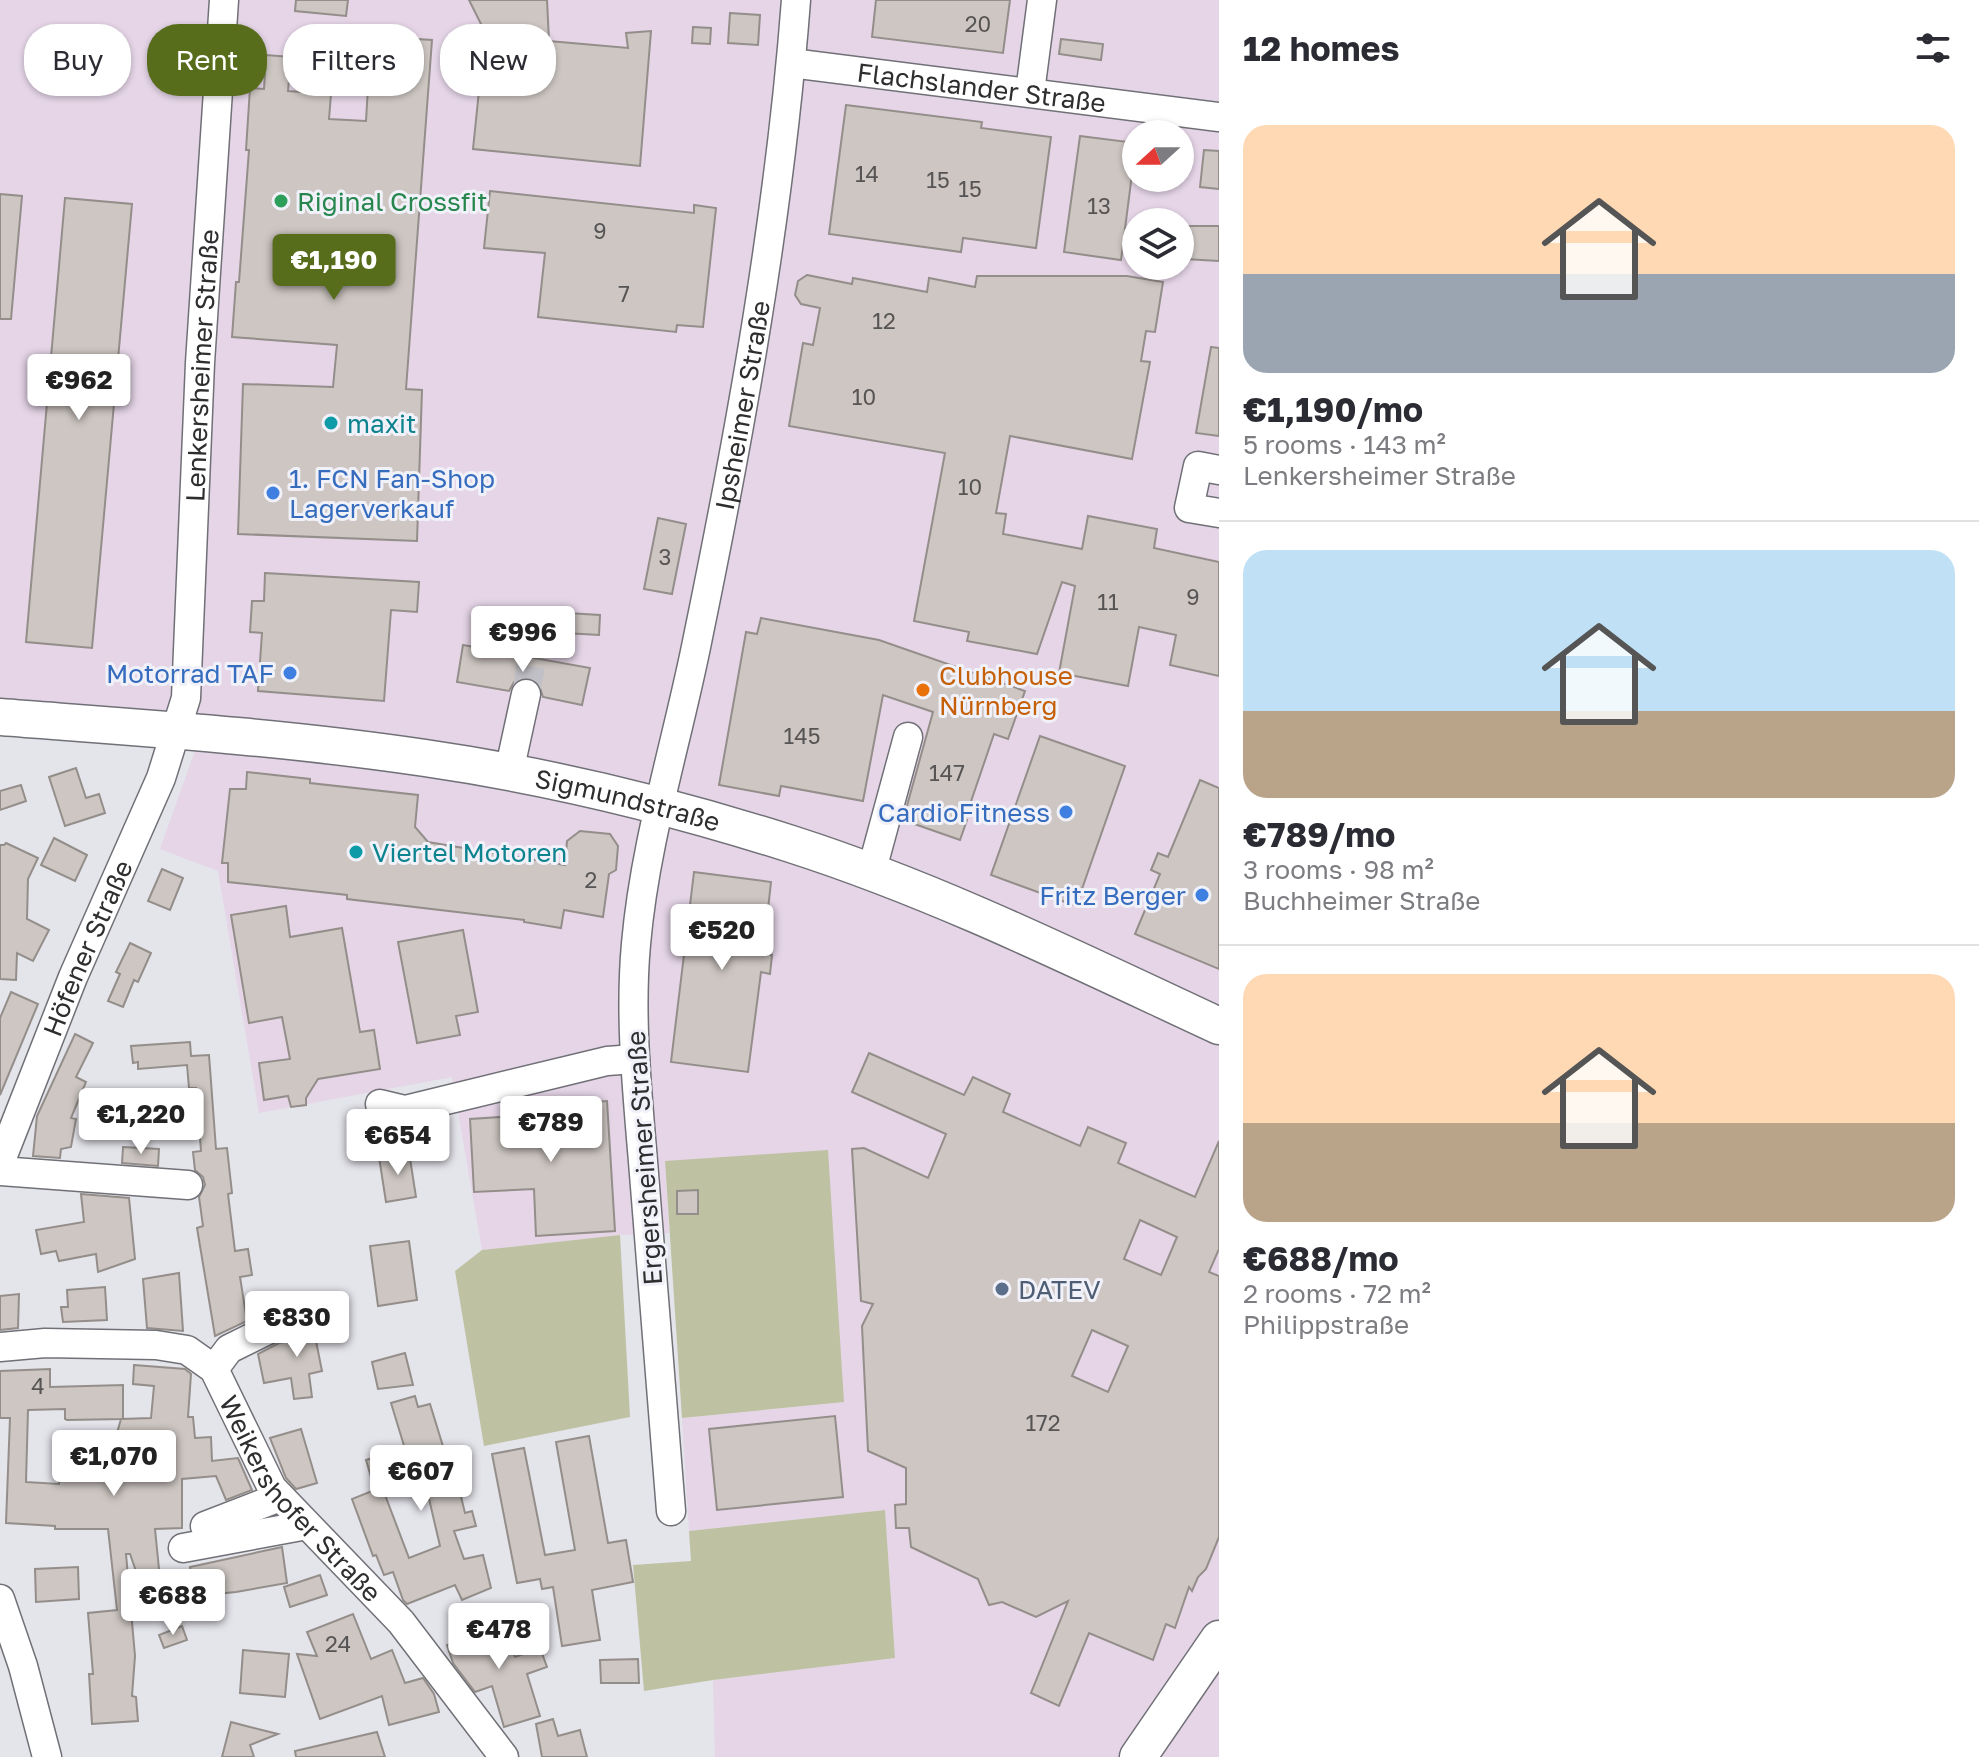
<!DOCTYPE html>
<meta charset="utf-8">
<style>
:root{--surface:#fff;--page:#f2f2f3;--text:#2b2b33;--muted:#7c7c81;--line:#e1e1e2;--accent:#586d1c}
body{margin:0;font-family:"Golos Text",sans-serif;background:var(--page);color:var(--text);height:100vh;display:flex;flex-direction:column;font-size:30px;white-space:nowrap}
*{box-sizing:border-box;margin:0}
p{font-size:26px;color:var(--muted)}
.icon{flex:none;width:44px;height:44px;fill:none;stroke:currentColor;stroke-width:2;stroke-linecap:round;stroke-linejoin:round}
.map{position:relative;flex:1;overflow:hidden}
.drawer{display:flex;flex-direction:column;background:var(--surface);width:760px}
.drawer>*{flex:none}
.hud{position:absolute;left:24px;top:24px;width:760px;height:72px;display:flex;gap:16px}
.needle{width:52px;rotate:249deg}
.fabs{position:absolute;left:1122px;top:120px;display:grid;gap:16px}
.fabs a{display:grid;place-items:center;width:72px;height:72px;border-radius:50%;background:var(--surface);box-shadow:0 2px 6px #0004;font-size:40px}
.price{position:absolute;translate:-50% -68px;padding:0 18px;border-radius:8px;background:#fff;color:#222;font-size:26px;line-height:52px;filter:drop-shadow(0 2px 4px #0008)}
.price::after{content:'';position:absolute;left:50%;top:48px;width:24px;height:18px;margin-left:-12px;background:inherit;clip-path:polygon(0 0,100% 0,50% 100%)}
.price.current{background:var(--accent);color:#fff}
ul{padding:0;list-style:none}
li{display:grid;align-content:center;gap:16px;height:424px;padding:0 24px}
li+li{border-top:2px solid var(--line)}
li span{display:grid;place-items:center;height:248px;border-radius:24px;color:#555}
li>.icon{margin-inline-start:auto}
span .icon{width:144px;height:144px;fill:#fffc;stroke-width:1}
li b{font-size:34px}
h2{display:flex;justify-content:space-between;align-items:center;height:96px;padding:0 24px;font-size:34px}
.tag{padding:0 28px;border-radius:32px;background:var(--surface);box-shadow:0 2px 6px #0004;font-size:28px;line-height:72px}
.tag.current{background:var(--accent);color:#fff}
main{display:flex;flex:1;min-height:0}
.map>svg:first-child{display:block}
.industrial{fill:#e5d5e7;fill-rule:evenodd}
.green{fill:#bfc1a3}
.building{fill:#cdc6c2;stroke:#948e8a;stroke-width:2;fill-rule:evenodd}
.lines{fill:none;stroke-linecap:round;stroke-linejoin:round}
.minor-tunnel{stroke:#c0c0c6;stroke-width:28;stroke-dasharray:28 14;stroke-linecap:butt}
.minor-casing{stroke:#707077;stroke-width:31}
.major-casing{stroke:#707077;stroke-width:39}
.minor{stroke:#fff;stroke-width:28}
.major{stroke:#fff;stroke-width:36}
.leisure-dot{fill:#2e9e5b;stroke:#f1f1f9;stroke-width:3}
.culture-dot{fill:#0f9aa8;stroke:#f1f1f9;stroke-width:3}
.shop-dot{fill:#3f7fe0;stroke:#f1f1f9;stroke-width:3}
.food-dot{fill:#e8710a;stroke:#f1f1f9;stroke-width:3}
.service-dot{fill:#5c6f8a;stroke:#f1f1f9;stroke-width:3}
.labels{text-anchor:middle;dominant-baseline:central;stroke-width:6;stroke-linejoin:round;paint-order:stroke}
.number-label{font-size:22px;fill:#565454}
.street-label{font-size:26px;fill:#2e2e30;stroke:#f1f1f9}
.leisure-label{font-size:26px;fill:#27864d;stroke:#f1f1f9;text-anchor:start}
.culture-label{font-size:26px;fill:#0d838f;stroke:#f1f1f9;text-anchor:start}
.shop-label{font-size:26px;fill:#366cbe;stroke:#f1f1f9;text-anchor:end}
.food-label{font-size:26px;fill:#c56008;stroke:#f1f1f9;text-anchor:start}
.service-label{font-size:26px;fill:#4e5e75;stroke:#f1f1f9;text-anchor:start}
</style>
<main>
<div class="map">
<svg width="1219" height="1757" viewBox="0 0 1219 1757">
<rect width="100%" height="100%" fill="#e4e4eb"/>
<path class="industrial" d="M0 0H1219V1757H715L713 1680 895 1658 885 1510 689 1531 682 1418 844 1402 665 1161 669 1233 620 1235 482 1250 452 1077 259 1113 218 871 160 849 197 745 0 717ZM1136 134H1180V178H1136ZM1136 222H1180V266H1136Z"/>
<g class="green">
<path d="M828 1150 844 1402 682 1418 665 1161Z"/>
<path d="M620 1235 630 1417 484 1446 455 1271 482 1250Z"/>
<path d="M885 1510 895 1658 713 1680 644 1691 633 1565 691 1561 689 1531Z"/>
</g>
<g class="building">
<path d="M296 0H348L346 16 295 11Z"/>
<path d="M469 0H547L549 41 628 48 626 33 651 31 640 166 473 149 485 32Z"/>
<path d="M876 0H1010L1003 53 872 37Z"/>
<path d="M730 13 760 15 758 45 728 43Z"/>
<path d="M693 27 711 28 710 44 692 43Z"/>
<path d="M371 36 432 40 406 389 422 390 417 541 238 534 243 384 333 387 337 345 232 337 236 282H239L249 150H246L250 88 264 89 266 55 291 57 288 91 331 94 329 119 366 121Z"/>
<path d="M1061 39 1103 44 1101 60 1059 54Z"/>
<path d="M846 105 982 122 981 128 1051 137 1036 248 963 238 961 252 829 234Z"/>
<path d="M1080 136 1136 143 1121 260 1064 252Z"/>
<path d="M1204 150 1219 151V189L1200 187Z"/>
<path d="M490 191 694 213V205L716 208 703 327 677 325 676 332 538 317 545 253 484 248Z"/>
<path d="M0 194 22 196 11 319H0Z"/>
<path d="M65 198 132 204 92 648 26 642Z"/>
<path d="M1187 226H1219V261L1185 259Z"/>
<path d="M807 275 852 284 853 278 927 292 929 278 975 287 977 276H1127L1163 282 1155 332 1146 331 1141 361 1150 362 1132 459 1010 436 996 513 1006 514 1003 534 1082 549 1088 516 1157 529 1154 548 1219 562V676L1170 665 1176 635 1139 627 1128 686 1059 673 1075 586 1062 582 1037 654 967 641 969 632 914 621 945 453 789 426 803 343 813 345 820 308 801 304 795 295 798 281Z"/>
<path d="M1211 347 1219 348V436L1196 433Z"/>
<path d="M658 518 686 524 672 594 644 589Z"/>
<path d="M265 573 419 582 417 612 391 610 384 701 258 691 262 633 250 632 252 601H264Z"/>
<path d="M567 613 600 615 599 635 565 633Z"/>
<path d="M761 618 879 640 1025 691 1008 739 994 734 965 819 967 820 960 840 903 820 933 712 883 695 863 801 781 786 779 796 719 785 746 632 757 634Z"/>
<path d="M463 645 590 668 582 705 543 697 538 682 529 677 514 682 509 691 457 682Z"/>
<path d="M1040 736 1125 766 1076 906 991 875Z"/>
<path d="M76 768 86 798 99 794 105 813 65 826 49 777Z"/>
<path d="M247 772 310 779V783L418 795 415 827 428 842 565 865 567 841 580 831 610 834 618 846 616 870 609 874 603 917 564 910 561 928 524 922V920L347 899V895L228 882V863H222L230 789H246Z"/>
<path d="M1200 780 1219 788V969L1135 934 1160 874 1151 870 1158 853 1168 857Z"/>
<path d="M21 785 26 801 0 810V791Z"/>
<path d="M54 838 87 855 75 881 41 865Z"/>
<path d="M6 843 38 858 28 879 27 919 49 930 33 961 17 953 16 980 0 979V845H4Z"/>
<path d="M162 869 183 878 170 910 148 901Z"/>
<path d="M694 872 771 882 763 954 772 955 770 974 761 972 748 1072 671 1062Z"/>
<path d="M286 906 290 937 342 928 360 1032 374 1030 380 1069 318 1079 306 1098V1105L291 1107 288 1096 264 1100 259 1063 290 1059 282 1017 249 1023 231 915Z"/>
<path d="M463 930 478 1012 456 1016 460 1035 417 1043 398 942Z"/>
<path d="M130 943 151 953 138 982 134 980 123 1007 108 1001 120 974 116 972Z"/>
<path d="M11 992 38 1004 0 1095V1018Z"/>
<path d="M75 1034 93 1043 76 1077 86 1082 71 1118 76 1119 71 1147 61 1149 60 1158 33 1156 37 1116Z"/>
<path d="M190 1042 191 1056 209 1055 216 1149 227 1148 232 1193 228 1194 235 1251 248 1249 252 1275 240 1277 247 1321 215 1336 197 1228 203 1226 199 1197 205 1185 203 1177 195 1170 193 1152 201 1151 196 1088H189L187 1065 138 1069V1062L133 1063 131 1046Z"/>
<path d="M869 1053 964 1095 973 1077 1010 1094 1003 1112 1080 1146 1088 1127 1126 1143 1118 1163 1195 1197 1219 1141V1249L1209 1272 1219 1276V1537L1206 1569 1198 1577 1192 1591 1189 1587 1175 1628 1166 1624 1153 1660 1089 1633 1059 1706 1031 1693 1068 1601 1036 1617 1002 1602 989 1605 978 1579 911 1547 909 1528H896L895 1505 906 1504V1468L868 1451 862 1326 873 1304 861 1301 852 1149 864 1148 928 1178 946 1134 852 1092ZM1140 1220 1177 1237 1161 1275 1124 1259ZM1092 1330 1128 1346 1108 1392 1072 1376Z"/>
<path d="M607 1101 615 1231 536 1236 534 1189 474 1192 470 1119 531 1115 530 1106Z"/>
<path d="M123 1147 159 1149 158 1166 122 1163Z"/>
<path d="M409 1152 416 1197 386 1202 379 1157Z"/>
<path d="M698 1190V1214H677V1191Z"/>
<path d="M81 1194 129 1198 135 1259 98 1272 96 1254 59 1261 56 1251 41 1254 36 1230 84 1222Z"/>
<path d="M409 1241 417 1300 378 1306 370 1246Z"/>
<path d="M179 1273 183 1331 147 1328 143 1279Z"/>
<path d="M105 1287 107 1320 63 1322 61 1307H68L67 1290Z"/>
<path d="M19 1294 18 1328 0 1330V1296Z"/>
<path d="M334 1320 337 1337 316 1341 322 1371 309 1374 312 1397 294 1399 291 1378 264 1383 258 1354 279 1343 305 1338 303 1331 314 1324Z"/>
<path d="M405 1353 413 1385 378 1389 372 1362Z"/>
<path d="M134 1365 185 1369 191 1374 188 1417H193L195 1438 211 1437 212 1461 238 1458 252 1490 226 1500 216 1476 182 1479V1528L155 1529 162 1599 146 1600 130 1554H126L135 1656 132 1696 136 1697 138 1721 92 1724 89 1674H93L88 1613 117 1610 108 1529H55V1526L6 1523 10 1418H0V1371L50 1369V1387L123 1385V1419L67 1420 65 1419V1409L28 1410 26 1482 59 1484V1464H69V1460L110 1457 121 1419 151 1418 154 1386 133 1384Z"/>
<path d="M415 1396 418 1407 430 1404 450 1469 454 1468 465 1513 472 1511 476 1526 454 1531 464 1559 483 1555 491 1588 462 1600 455 1585 407 1604 403 1600 393 1572 384 1575 376 1555 373 1556 352 1499 382 1487 409 1558 440 1546 423 1473 374 1487 366 1460 405 1449 391 1403Z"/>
<path d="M835 1416 843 1497 717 1510 709 1429Z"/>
<path d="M301 1429 317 1483 296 1489 286 1478 270 1438Z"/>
<path d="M589 1436 608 1543 626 1540 633 1582 592 1590 600 1640 562 1646 553 1587 542 1589 540 1579 517 1583 492 1454 524 1448 545 1555 575 1550 556 1442Z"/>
<path d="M282 1547 287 1583 236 1592 196 1596 190 1567Z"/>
<path d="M78 1567 79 1599 36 1602 35 1569Z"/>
<path d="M320 1575 327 1595 290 1607 284 1587Z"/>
<path d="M353 1614 371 1659 392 1650 405 1683 423 1678 434 1694 439 1712 389 1725 382 1696 320 1719 297 1654 317 1656 307 1632Z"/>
<path d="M499 1621 500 1626 504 1625 515 1657 540 1648 547 1667 527 1674 540 1716 504 1727 492 1686 475 1692 453 1663 447 1645 482 1632 480 1628Z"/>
<path d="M182 1626 187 1640 164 1648 159 1635Z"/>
<path d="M243 1650 289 1654 285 1697 240 1693Z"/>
<path d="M638 1659 639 1683H601L600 1660Z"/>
<path d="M553 1719 558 1736 580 1730 587 1757H542L536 1724Z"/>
<path d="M231 1722 246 1726 278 1734 250 1745 254 1757H222Z"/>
<path d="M377 1732 385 1757H296L295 1751Z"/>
</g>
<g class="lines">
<path class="minor-tunnel" d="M526 694 532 658"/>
<defs>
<g id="minor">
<path id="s1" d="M791 63 1219 117"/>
<path d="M1030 92 1042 0"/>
<path d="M1219 470 1198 466 1189 508 1219 513"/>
<path d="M509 772 526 694"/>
<path d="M871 873 908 737"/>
<path d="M380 1104 405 1110 607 1061 635 1059"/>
<path id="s2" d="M0 1163 73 977 161 778 186 698 200 363 224 0"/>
<path d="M0 1171 188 1185"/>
<path id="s3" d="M0 1347 45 1343 156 1345 187 1350 214 1369 272 1488 401 1622 504 1757"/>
<path d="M214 1369 229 1349 300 1314"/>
<path id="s4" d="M671 1511C662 1398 653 1286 644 1174 638 1098 629 1021 636 944 645 840 678 739 698 637 741 428 780 212 796 0"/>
<path d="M205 1526 280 1497"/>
<path d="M183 1548 307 1525"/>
<path d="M0 1599 23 1666 47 1757"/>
</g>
<g id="major">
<path id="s5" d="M0 717C142 728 284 737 425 758 549 776 672 806 791 844 938 891 1079 961 1219 1026"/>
<path d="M1138 1757 1219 1639"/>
</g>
</defs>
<use href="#minor" class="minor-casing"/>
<use href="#major" class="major-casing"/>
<use href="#minor" class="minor"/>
<use href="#major" class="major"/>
</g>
<circle class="leisure-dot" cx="281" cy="201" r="8"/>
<g class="culture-dot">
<circle cx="331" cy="423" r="8"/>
<circle cx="356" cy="852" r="8"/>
</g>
<g class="shop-dot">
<circle cx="273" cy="493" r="8"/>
<circle cx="290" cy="673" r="8"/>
<circle cx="1066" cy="812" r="8"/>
<circle cx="1202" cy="895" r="8"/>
</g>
<circle class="food-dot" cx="923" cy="690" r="8"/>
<circle class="service-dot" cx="1002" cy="1289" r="8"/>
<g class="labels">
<g class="number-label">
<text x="978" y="23">20</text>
<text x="867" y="173">14</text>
<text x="938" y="179">15</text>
<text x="970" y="188">15</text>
<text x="1099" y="205">13</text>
<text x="600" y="230">9</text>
<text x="624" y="293">7</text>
<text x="884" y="320">12</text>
<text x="864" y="396">10</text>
<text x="970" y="486">10</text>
<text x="665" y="556">3</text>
<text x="1193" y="596">9</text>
<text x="1108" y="601">11</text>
<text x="802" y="735">145</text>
<text x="947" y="772">147</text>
<text x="591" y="879">2</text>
<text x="38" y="1385">4</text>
<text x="1043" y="1422">172</text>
<text x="338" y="1643">24</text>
</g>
<g class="street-label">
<text stroke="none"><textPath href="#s1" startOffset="192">Flachslander Straße</textPath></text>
<text stroke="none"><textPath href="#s2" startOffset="834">Lenkersheimer Straße</textPath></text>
<text stroke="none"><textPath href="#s4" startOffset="1118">Ipsheimer Straße</textPath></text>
<text stroke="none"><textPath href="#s5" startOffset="634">Sigmundstraße</textPath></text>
<text stroke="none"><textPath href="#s2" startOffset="232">Höfener Straße</textPath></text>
<text transform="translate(644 1158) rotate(-94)">Ergersheimer Straße</text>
<text stroke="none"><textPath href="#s3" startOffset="378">Weikershofer Straße</textPath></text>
</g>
<g class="leisure-label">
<text x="297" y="201">Riginal Crossfit</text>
</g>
<g class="culture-label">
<text x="347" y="423">maxit</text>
<text x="372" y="852">Viertel Motoren</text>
</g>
<g class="shop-label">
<text x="289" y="478" text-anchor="start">1. FCN Fan-Shop<tspan x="289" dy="30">Lagerverkauf</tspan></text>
<text x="274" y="673">Motorrad TAF</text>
<text x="1050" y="812">CardioFitness</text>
<text x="1186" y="895">Fritz Berger</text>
</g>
<g class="food-label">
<text x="939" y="675">Clubhouse<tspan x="939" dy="30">Nürnberg</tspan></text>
</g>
<g class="service-label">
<text x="1018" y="1289">DATEV</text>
</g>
</g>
</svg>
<div class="fabs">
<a><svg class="needle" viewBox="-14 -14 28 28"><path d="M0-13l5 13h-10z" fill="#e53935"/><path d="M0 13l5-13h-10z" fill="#7c7c81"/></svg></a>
<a><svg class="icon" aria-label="layers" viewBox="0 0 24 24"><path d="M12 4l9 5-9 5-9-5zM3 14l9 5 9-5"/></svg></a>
</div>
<b class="price current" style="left:334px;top:302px">€1,190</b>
<b class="price" style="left:79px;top:422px">€962</b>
<b class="price" style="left:523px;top:674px">€996</b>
<b class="price" style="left:722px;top:972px">€520</b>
<b class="price" style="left:141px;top:1156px">€1,220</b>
<b class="price" style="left:551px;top:1164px">€789</b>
<b class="price" style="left:398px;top:1177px">€654</b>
<b class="price" style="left:297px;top:1359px">€830</b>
<b class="price" style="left:114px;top:1498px">€1,070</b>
<b class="price" style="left:421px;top:1513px">€607</b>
<b class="price" style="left:173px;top:1637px">€688</b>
<b class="price" style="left:499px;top:1671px">€478</b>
<div class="hud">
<a class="tag">Buy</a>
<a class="tag current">Rent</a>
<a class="tag">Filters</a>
<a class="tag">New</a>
</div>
</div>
<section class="drawer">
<h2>12 homes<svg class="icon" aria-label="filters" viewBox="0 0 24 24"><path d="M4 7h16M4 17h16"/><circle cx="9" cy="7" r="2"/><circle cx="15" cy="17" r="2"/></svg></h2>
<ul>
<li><span style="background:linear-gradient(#ffd9b3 60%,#9aa5b1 0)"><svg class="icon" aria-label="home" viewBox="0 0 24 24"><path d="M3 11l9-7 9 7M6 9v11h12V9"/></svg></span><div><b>€1,190/mo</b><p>5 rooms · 143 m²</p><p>Lenkersheimer Straße</p></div></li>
<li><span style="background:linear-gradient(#bfe0f5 65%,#b9a48a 0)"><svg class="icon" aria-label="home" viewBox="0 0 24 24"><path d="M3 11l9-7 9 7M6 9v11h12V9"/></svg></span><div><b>€789/mo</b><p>3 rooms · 98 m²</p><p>Buchheimer Straße</p></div></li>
<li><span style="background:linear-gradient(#ffd9b3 60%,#b9a48a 0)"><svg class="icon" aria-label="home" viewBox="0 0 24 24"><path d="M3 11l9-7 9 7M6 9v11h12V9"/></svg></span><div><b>€688/mo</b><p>2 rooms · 72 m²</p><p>Philippstraße</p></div></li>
</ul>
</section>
</main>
